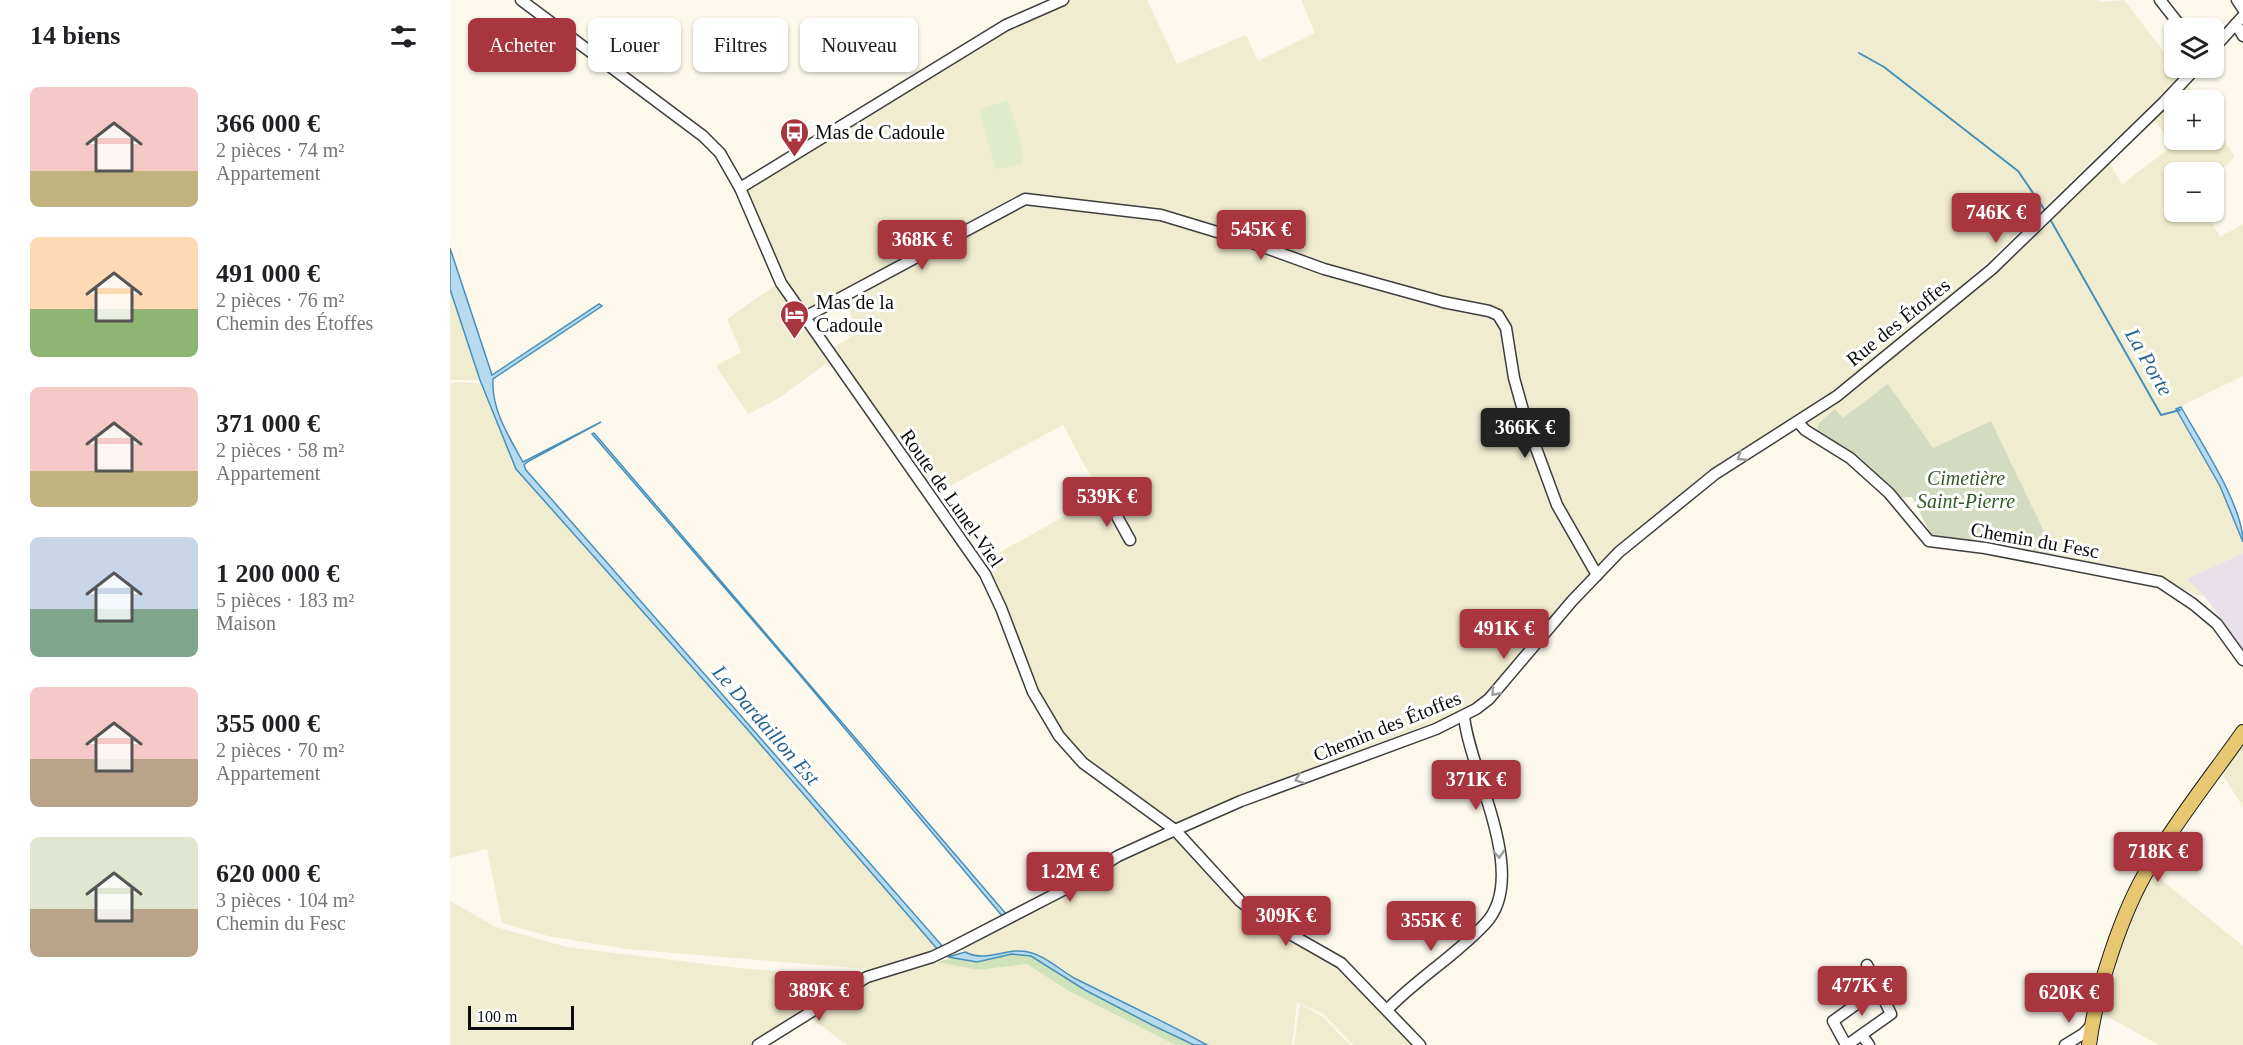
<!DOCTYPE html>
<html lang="fr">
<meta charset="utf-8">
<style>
:root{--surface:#fff;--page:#f2f2f2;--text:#202124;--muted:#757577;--accent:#a9353e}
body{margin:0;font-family:"Times New Roman",serif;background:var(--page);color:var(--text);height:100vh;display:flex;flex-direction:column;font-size:22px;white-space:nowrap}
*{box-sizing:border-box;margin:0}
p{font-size:20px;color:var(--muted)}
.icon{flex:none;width:33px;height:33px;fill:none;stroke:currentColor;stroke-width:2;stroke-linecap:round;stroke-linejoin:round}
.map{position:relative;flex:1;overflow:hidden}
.sheet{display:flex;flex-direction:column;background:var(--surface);width:450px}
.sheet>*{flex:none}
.top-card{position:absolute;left:18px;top:18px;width:570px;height:54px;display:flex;gap:12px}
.fabs{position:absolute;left:1714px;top:18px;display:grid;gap:12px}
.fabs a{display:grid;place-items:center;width:60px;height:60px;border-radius:9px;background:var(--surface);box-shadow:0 2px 4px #0004;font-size:30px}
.scale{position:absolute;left:18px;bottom:15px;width:106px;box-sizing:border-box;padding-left:6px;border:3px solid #0b0b0b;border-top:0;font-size:16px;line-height:21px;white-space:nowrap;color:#0b0b0b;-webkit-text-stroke:4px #fff;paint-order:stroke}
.price{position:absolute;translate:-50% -51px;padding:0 14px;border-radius:6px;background:var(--accent);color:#fff;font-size:20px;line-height:39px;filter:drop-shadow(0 2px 3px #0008)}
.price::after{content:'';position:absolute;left:50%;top:36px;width:18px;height:14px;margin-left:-9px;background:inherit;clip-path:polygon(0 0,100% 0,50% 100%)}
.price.selected{background:#222;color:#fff}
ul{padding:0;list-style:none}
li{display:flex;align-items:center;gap:18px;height:150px;padding:0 30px}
li span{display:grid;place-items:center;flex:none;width:168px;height:120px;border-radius:9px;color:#555}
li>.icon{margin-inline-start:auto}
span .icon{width:72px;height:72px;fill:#fffc;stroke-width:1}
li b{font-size:26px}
h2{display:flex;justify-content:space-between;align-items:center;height:72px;padding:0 30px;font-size:26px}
.pill{padding:0 21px;border-radius:9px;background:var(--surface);box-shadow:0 2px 4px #0004;font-size:21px;line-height:54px}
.pill.selected{background:var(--accent);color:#fff}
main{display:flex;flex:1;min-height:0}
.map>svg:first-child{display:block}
.industrial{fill:#e8e0e9}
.farmland{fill:#efeccf}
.green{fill:#d0e2ba}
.cemetery{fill:#d3dbc0}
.pitch{fill:#e0ebcb}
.water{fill:#b7daee;stroke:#4790bb;stroke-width:1.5}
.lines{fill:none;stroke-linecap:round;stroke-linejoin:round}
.stream{stroke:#4790bb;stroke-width:2}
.minor-casing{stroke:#3e3e3e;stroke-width:13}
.major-casing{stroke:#1c1c1c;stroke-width:16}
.minor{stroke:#fff;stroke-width:10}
.major{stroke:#e7c771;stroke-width:14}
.oneway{stroke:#9d9d9d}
.labels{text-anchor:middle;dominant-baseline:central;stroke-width:6;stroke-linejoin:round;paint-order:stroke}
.poi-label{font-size:20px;fill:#0b0b0b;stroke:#fff;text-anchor:start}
.street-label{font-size:20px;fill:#0b0b0b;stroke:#fff}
.park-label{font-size:20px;font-style:italic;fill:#315a24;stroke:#fff}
.water-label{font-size:21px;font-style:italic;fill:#25628c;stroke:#fff}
</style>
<main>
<section class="sheet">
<h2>14 biens<svg class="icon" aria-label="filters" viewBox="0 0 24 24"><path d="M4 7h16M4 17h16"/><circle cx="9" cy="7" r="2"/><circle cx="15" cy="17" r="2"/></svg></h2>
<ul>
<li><span style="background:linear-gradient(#f6c9c9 70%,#c2b280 0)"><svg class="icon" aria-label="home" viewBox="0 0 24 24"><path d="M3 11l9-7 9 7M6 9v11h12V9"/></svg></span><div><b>366 000 €</b><p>2 pièces · 74 m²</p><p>Appartement</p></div></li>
<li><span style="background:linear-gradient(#ffd9b3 60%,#8fb573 0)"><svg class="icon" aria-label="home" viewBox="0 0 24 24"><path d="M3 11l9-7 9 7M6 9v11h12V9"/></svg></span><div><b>491 000 €</b><p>2 pièces · 76 m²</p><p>Chemin des Étoffes</p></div></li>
<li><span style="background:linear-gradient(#f6c9c9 70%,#c2b280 0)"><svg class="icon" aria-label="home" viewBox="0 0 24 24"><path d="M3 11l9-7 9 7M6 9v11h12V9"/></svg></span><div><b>371 000 €</b><p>2 pièces · 58 m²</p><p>Appartement</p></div></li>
<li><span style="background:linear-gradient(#c9d6e8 60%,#7fa58c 0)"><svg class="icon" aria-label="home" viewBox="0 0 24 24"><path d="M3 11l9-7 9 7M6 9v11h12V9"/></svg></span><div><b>1 200 000 €</b><p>5 pièces · 183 m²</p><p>Maison</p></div></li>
<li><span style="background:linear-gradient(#f6c9c9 60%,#b9a48a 0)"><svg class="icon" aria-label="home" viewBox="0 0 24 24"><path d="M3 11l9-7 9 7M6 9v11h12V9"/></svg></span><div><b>355 000 €</b><p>2 pièces · 70 m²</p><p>Appartement</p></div></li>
<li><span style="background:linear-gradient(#dfe7d0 60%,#b9a48a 0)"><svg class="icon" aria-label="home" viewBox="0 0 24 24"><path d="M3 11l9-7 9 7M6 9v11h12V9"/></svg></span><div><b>620 000 €</b><p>3 pièces · 104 m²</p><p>Chemin du Fesc</p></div></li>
</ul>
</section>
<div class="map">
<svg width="1793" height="1045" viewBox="0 0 1793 1045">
<rect width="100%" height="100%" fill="#fcf9ec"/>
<path class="industrial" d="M1793 553V649L1755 597 1736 579Z"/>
<g class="farmland">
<path d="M620 0H697L727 64 796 35 808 61 865 33 851 0H1648L1650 2 1674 0 1732 75 1499 298 1392 385 1336 425 1285 454 1145 570 1109 504 1078 421 1056 317 1051 311 993 300 875 267 712 213 575 197 359 313 336 281 296 188 576 18Z"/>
<path d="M1737 83 1748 100H1725V140H1764V125L1785 157 1765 175 1770 183 1764 187V172H1725V212H1756L1770 237 1793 224V376L1726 409 1770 486 1792 536 1793 553 1737 579 1755 597 1727 588 1607 559 1483 448 1392 418 1385 409 1367 433 1356 424 1384 404 1456 343 1658 160 1672 184 1723 146 1703 118Z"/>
<path d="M576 201 702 214 1039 313 1052 321 1074 422 1142 573 1051 680 1024 707 817 785 725 824 636 759 613 733 587 689 557 606 534 561 651 496 613 425 483 495 382 348 409 332 393 299Z"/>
<path d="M327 284 380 361 326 400 298 414 266 366 291 352 277 319Z"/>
<path d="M0 289 18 345 30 380H0Z"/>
<path d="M8 382 33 384 66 469 298 730 489 951 427 970 177 949 98 936 52 923 37 849 0 858V384Z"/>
<path d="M1793 744V807L1771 772Z"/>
<path d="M724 835 790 910 886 965 963 1045H903L873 1014 847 1002 842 1045H757L699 1013 618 975 582 953 560 952 529 958 510 949 682 853Z"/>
<path d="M1703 873 1793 946V1045H1709L1653 1014 1677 924Z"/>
<path d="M0 901 46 927 117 947 287 968 402 976 405 979 302 1045H0Z"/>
<path d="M487 962 528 970 577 964 617 990 725 1045H397L361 1018 421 982Z"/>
<path d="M850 1004 872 1016 900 1045H844Z"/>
</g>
<path class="green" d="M562 954 582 956 635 990 744 1045H725L617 990 577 964 528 970 487 962 502 958 527 962Z"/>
<path class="cemetery" d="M1438 384 1483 448 1541 421 1607 559 1482 537 1462 497 1449 498 1367 433 1369 423 1385 409 1393 418Z"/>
<path class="pitch" d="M558 100C563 120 575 143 572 164L548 169 545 168 529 110Z"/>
<g class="water">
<path d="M0 248 42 375 149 304 152 306 43 379C41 409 59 437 73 462L151 422 77 462 74 465 76 470 494 948 489 951 298 730 66 469 30 380 0 289Z"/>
<path d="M1731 407C1750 441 1793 505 1793 542L1770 486 1726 409Z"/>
<path d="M144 433 557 915 553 917 349 674 142 434Z"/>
<path d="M515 952C539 964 558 945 582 953 597 957 611 971 626 979 670 1001 714 1021 757 1045H744L702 1025 635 990 581 956 562 954 527 962 498 957Z"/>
</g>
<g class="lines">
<g class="stream">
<path d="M1409 53 1434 67 1568 171 1594 209"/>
<path d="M1600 219 1711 415 1730 410"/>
</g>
<defs>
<g id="minor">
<path d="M71 0 253 136 270 153 290 188 331 283 535 574 551 608 583 692 609 736 633 763 725 830 790 901 812 918 891 963 970 1045"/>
<path d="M1710 0 1732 28"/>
<path d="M1787 0 1793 9"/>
<path d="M1786 24 1793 36"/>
<path d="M1764 48 1793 16"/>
<path d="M290 188 556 25 613 0"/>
<path d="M355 317 575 199 711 215 797 241 874 269 993 302 1039 311 1048 315 1056 328 1064 378 1076 421 1107 505 1147 575"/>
<path d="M1348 422 1355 430 1400 458 1439 493 1479 541 1535 548 1710 582 1743 604 1767 624 1793 660"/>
<path d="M659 502 680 540"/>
<path d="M938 1009C968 978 1005 956 1035 924 1081 876 1019 771 1014 716"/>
<path d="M1412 1035 1419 1045"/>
<path d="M308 1045 417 977 482 957 501 948 619 887 668 856 725 830 791 801 986 729 1026 709 1039 699 1122 601 1169 552 1265 474 1387 396 1542 269 1714 102 1746 68"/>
<path d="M1396 1045 1383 1021 1429 988"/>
<path d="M1397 1045 1441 1014 1417 965"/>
<path d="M1615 1045 1633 1034 1643 1024"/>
</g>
<path id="major" d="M1639 1045C1646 991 1672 910 1701 864 1728 818 1762 776 1793 732"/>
</defs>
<use href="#minor" class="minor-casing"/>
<use href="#major" class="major-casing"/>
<use href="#minor" class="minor"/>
<use href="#major" class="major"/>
</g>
<defs><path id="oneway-chevron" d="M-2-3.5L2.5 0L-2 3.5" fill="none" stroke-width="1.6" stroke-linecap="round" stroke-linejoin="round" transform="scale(1.5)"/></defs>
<g class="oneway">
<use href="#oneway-chevron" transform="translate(1291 457) rotate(147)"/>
<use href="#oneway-chevron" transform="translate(1045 692) rotate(132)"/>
<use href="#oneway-chevron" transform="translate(849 779) rotate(160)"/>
<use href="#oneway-chevron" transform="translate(1049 854) rotate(86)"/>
</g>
<defs>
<symbol id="bus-pin" viewBox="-11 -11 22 30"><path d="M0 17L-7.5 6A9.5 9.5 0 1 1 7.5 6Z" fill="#a9353e" stroke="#fff"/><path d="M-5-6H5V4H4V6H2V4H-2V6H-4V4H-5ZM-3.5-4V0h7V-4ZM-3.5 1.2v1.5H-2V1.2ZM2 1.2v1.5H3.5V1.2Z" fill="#fff"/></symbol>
<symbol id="hotel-pin" viewBox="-11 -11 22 30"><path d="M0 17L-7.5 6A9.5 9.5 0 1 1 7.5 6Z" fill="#a9353e" stroke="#fff"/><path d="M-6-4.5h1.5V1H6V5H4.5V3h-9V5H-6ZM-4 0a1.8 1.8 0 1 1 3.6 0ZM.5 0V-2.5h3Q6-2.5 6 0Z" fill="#fff"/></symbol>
</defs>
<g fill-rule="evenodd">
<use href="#bus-pin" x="328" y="116" width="33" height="45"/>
<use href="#hotel-pin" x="328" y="298" width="33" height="45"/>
</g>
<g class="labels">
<g class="poi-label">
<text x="365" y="132">Mas de Cadoule</text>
<text x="366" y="302">Mas de la<tspan x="366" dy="23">Cadoule</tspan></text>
</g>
<g class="street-label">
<text transform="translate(1448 322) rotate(-39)">Rue des Étoffes</text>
<text transform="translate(502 498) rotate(55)">Route de Lunel-Viel</text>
<text transform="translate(1585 540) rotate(10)">Chemin du Fesc</text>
<text transform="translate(937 726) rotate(-22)">Chemin des Étoffes</text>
</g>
<g class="park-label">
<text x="1516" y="478">Cimetière<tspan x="1516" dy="23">Saint-Pierre</tspan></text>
</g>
<g class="water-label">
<text transform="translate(1699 362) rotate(60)">La Porte</text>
<text transform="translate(316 725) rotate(49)">Le Dardaillon Est</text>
</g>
</g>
</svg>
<div class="fabs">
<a><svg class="icon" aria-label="layers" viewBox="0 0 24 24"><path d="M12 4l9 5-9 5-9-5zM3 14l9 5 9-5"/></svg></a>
<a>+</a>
<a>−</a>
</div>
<div class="scale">100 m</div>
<b class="price" style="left:1546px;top:244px">746K €</b>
<b class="price" style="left:811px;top:261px">545K €</b>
<b class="price" style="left:472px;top:271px">368K €</b>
<b class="price selected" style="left:1075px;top:459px">366K €</b>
<b class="price" style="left:657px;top:528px">539K €</b>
<b class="price" style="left:1054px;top:660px">491K €</b>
<b class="price" style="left:1026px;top:811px">371K €</b>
<b class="price" style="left:1708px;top:883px">718K €</b>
<b class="price" style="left:620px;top:903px">1.2M €</b>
<b class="price" style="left:836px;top:947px">309K €</b>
<b class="price" style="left:981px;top:952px">355K €</b>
<b class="price" style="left:1412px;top:1017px">477K €</b>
<b class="price" style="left:369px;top:1022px">389K €</b>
<b class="price" style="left:1619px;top:1024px">620K €</b>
<div class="top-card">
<a class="pill selected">Acheter</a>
<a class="pill">Louer</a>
<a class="pill">Filtres</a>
<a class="pill">Nouveau</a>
</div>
</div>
</main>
